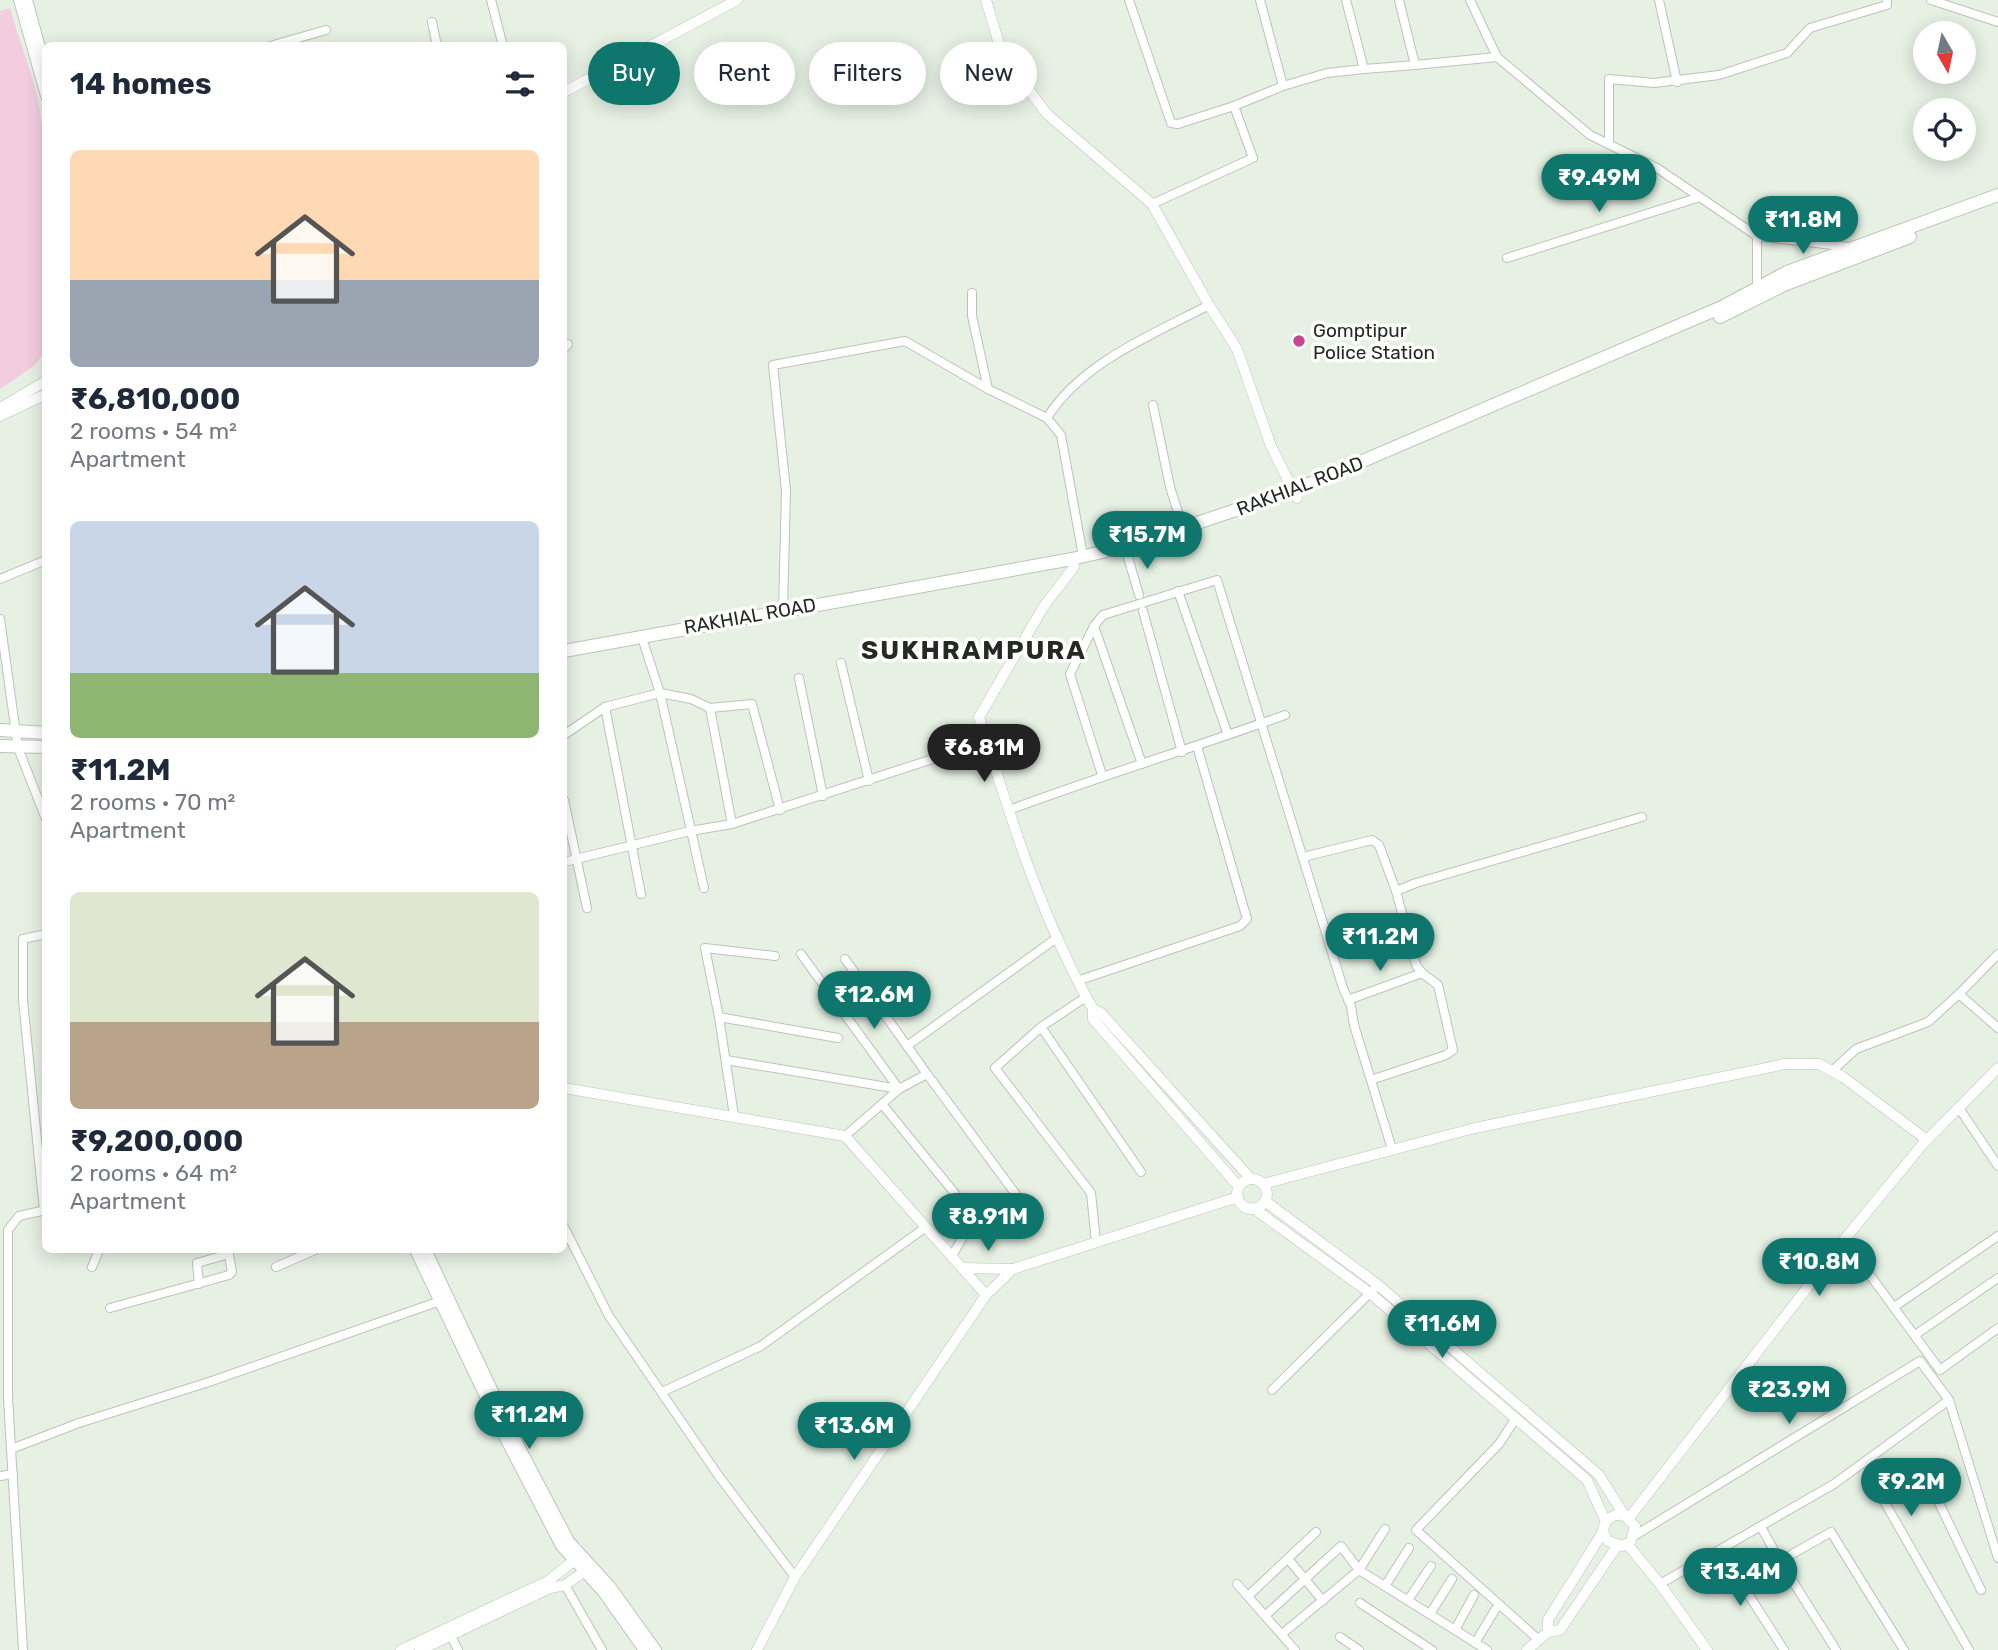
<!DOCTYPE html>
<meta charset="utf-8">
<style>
:root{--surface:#fff;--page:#f6f6f7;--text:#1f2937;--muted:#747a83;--accent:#0f766e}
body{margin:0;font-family:Rubik,sans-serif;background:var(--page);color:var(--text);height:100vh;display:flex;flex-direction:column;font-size:26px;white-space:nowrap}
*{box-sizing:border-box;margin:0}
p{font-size:23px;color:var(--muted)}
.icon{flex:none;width:38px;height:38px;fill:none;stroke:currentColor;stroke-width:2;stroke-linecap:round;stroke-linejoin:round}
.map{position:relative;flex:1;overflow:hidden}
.drawer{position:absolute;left:42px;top:42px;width:525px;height:1211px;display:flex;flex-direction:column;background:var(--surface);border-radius:10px;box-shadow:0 4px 18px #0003}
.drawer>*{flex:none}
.hud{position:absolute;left:588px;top:42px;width:665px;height:63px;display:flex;gap:14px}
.needle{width:46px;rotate:171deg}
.tools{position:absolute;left:1913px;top:21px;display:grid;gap:14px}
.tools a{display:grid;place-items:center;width:63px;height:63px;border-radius:50%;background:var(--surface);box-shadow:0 4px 18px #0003;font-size:35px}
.price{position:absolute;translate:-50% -60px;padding:0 16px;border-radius:24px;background:var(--accent);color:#fff;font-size:23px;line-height:46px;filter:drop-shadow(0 2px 4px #0008)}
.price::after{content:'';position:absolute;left:50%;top:42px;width:21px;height:16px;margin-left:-10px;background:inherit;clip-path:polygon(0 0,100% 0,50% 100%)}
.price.current{background:#222;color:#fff}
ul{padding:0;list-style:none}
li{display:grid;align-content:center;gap:14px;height:371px;padding:0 28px}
li span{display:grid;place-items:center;height:217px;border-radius:10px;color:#555}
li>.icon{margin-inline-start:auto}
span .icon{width:126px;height:126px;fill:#fffc;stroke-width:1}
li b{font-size:30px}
h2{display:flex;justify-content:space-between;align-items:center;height:84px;padding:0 28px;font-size:30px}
.chip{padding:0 24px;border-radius:32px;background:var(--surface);box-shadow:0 4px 18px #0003;font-size:24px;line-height:63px}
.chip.current{background:var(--accent);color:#fff}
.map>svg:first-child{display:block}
.green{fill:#f3cddf}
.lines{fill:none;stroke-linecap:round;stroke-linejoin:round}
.minor-casing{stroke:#bac5b8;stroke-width:10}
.tertiary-casing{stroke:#bac5b8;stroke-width:11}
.secondary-casing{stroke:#bac5b8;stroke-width:12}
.primary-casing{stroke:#bac5b8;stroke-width:14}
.minor{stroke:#fff;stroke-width:8}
.tertiary{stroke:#fff;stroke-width:10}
.secondary{stroke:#fff;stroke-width:10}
.primary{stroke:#fff;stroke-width:12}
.poi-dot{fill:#c74792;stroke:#fff;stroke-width:2.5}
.labels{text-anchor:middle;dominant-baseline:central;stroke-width:7;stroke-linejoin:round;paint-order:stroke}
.poi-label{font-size:19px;fill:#252924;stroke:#fff;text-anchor:start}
.street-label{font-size:19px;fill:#252924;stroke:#fff}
.district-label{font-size:26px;font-weight:bold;letter-spacing:2px;fill:#252924;stroke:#fff}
</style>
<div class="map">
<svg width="1998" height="1650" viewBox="0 0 1998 1650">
<rect width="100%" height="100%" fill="#e6f1e4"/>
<path class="green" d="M10 8C19 43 35 76 40 112 51 190 46 271 46 350L34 366 0 389V11Z"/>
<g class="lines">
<defs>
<g id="minor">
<path d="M491 0 503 46"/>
<path d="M1129 0 1171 123 1178 124 1234 106 1283 86 1260 0"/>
<path d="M1399 0 1415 65 1497 57"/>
<path d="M1470 0 1497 57 1590 135 1657 168 1757 236 1849 247"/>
<path d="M1659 0 1677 82"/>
<path d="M1931 0 1998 22"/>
<path d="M432 22 437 46"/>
<path d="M270 46 326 30"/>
<path d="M1364 69 1415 65"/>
<path d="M1283 86 1327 73 1364 69 1346 0"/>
<path d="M1609 142V79L1654 83 1719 75 1787 53 1810 28 1887 5V0"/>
<path d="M1152 204 1253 158 1234 106"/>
<path d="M1757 236V287"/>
<path d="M1507 258 1700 197"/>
<path d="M972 293V316L988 389 1047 418 1061 435 1083 556"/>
<path d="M564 349 568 344"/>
<path d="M1153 405 1170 487 1183 528"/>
<path d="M1047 418C1082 362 1152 335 1209 305"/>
<path d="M1127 554 1139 595"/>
<path d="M0 579 46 560"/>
<path d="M1178 591 1228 735"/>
<path d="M783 610 786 491 773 365 905 341 988 389"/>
<path d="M1143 611 1182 752"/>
<path d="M0 619 18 748 46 819"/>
<path d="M1094 626 1142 764"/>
<path d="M644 644 660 693 704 888"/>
<path d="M841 663 869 781"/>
<path d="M799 678 823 796"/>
<path d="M605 707 641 894"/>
<path d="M710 708 732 824"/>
<path d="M564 735 605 707 660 693 691 699 710 708 752 704 780 810"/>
<path d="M1102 775 1070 674 1094 626 1103 615 1217 580 1343 988 1351 1006 1354 1025 1392 1149"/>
<path d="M564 800 587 908"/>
<path d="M1009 810C1100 776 1193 748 1285 715"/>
<path d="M1303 857 1372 840 1379 845 1396 891"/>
<path d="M564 862 690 831 732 824 942 756 985 736"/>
<path d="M801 954 899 1089 882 1104"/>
<path d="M845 959 927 1074"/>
<path d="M1077 981 1240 926 1247 919 1197 746"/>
<path d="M1959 994 1998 954"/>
<path d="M1086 997 1041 1027 995 1068 1091 1193 1096 1242"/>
<path d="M1348 1000 1422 973"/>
<path d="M719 1017 838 1038"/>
<path d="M1041 1027 1141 1172"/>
<path d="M907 1046 1058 937"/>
<path d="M726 1060 899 1089 927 1074 1023 1204 974 1217"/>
<path d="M1832 1071 1856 1049 1928 1022 1959 994 1998 1028"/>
<path d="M1371 1080 1446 1055 1453 1050 1438 985 1422 973 1416 965 1396 891 1416 883 1642 817"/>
<path d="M1959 1108 1998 1166"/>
<path d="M734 1116 719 1017 705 948 775 956"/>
<path d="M845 1136 882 1104 974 1217 952 1256"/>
<path d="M44 1210 23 1000V939L46 934"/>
<path d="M564 1227 609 1316 718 1475 795 1577"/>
<path d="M1844 1240 1940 1370 1998 1328"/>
<path d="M92 1267 99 1250"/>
<path d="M276 1267 315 1250"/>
<path d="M199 1284 197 1263 229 1254"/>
<path d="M1894 1307 1998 1236"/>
<path d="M110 1308 229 1275 232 1272 228 1250"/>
<path d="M1915 1335 1998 1278"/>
<path d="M1272 1390 1373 1290"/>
<path d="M662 1392 761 1346 926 1227"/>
<path d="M1516 1418 1499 1444 1416 1530 1539 1640"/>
<path d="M11 1449 79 1423 209 1382 440 1301"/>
<path d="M0 1476 13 1474"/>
<path d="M1761 1527 1780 1561 1831 1532 1904 1650"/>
<path d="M1634 1536 1920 1361 1949 1400 1998 1558"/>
<path d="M1720 1550 1784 1650"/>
<path d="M1289 1560 1323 1601"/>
<path d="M1780 1561 1836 1650"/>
<path d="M1237 1584 1295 1650"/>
<path d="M1660 1584 1834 1484 1949 1400"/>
<path d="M565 1585 602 1650"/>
<path d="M1385 1586 1409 1548"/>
<path d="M1248 1596 1316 1532"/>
<path d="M1408 1600 1431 1566"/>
<path d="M1360 1603 1432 1650"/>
<path d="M1430 1614 1452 1579"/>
<path d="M1265 1616 1341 1546 1359 1570 1487 1650"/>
<path d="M1455 1630 1474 1595"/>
<path d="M1282 1634 1359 1570 1385 1529"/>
<path d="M451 1636 458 1650"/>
<path d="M1340 1637 1359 1650"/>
<path d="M1475 1643 1495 1610"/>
<path d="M23 1650 8 1398V1230L19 1216 46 1210"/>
<path d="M1969 1650 1884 1501 1926 1476 1981 1590"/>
</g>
<g id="tertiary">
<path d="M986 0 1002 54 1047 114 1152 204 1209 305 1237 349 1271 446 1297 498"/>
<path d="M564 92 737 0"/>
<path d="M0 408 46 381"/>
<path d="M0 416 46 394"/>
<path d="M1072 559 1074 567 1044 606 979 717C1010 816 1041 918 1093 1009V1019L1239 1187"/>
<path d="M1093 1009 1101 1013 1251 1179"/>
<path d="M564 1088 845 1136 986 1295"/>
<circle cx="1252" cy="1194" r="15"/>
<path d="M1263 1184 1475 1128 1785 1064H1819L1843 1077 1927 1140"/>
<path d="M1265 1201 1378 1285 1599 1475 1624 1515"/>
<path d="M1253 1208 1370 1293 1587 1480 1606 1522"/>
<path d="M963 1268 1013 1269 1238 1197"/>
<path d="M1629 1518 1844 1240 1922 1145 1998 1068"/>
<path d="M1627 1544 1660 1584 1707 1650"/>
<path d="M1548 1632V1620L1603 1532C1604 1520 1612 1513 1624 1515L1635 1526 1631 1541 1622 1546 1608 1541 1603 1532"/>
<path d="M401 1650 548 1581 580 1556"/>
<path d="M420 1650 550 1588 565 1585 591 1567"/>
<path d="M757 1650 795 1577 986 1295 1013 1269"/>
<path d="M1527 1650 1548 1632 1560 1630 1617 1546"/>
</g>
<g id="secondary">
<path d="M19 0 46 96"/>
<path d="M27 0 46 69"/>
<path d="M415 1250 508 1444 561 1546 603 1592 644 1650"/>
<path d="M426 1250 516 1440 569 1541 610 1586 656 1650"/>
</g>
<g id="primary">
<path d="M1720 317 1784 285 1910 237"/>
<path d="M564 651 1072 559 1132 545 1295 490 1722 307 1787 272 1998 195"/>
<path d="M0 730 46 733"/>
<path d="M0 746 46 747"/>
</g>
</defs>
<use href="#minor" class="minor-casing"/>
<use href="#tertiary" class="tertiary-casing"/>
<use href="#secondary" class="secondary-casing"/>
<use href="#primary" class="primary-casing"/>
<use href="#minor" class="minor"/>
<use href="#tertiary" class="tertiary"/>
<use href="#secondary" class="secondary"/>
<use href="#primary" class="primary"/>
</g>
<circle class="poi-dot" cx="1299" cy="341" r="7"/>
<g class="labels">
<g class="poi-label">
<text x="1313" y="330">Gomptipur<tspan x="1313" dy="22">Police Station</tspan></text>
</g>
<g class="street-label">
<text transform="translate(1300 486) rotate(-21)">RAKHIAL ROAD</text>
<text transform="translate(750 616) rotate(-10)">RAKHIAL ROAD</text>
</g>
<g class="district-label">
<text x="974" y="650">SUKHRAMPURA</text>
</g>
</g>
</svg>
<div class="tools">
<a><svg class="needle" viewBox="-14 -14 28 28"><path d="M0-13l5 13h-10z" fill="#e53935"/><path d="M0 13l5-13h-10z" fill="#747a83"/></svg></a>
<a><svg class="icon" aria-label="locate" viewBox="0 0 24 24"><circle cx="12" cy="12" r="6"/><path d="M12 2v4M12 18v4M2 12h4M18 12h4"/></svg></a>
</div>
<b class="price" style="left:1599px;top:214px">₹9.49M</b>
<b class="price" style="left:1803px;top:256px">₹11.8M</b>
<b class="price" style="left:1147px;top:571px">₹15.7M</b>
<b class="price current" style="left:984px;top:784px">₹6.81M</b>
<b class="price" style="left:1380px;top:973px">₹11.2M</b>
<b class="price" style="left:874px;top:1031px">₹12.6M</b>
<b class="price" style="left:988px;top:1253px">₹8.91M</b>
<b class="price" style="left:1819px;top:1298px">₹10.8M</b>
<b class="price" style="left:1442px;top:1360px">₹11.6M</b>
<b class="price" style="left:1789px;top:1426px">₹23.9M</b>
<b class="price" style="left:529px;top:1451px">₹11.2M</b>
<b class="price" style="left:854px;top:1462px">₹13.6M</b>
<b class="price" style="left:1911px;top:1518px">₹9.2M</b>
<b class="price" style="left:1740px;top:1608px">₹13.4M</b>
<div class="hud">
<a class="chip current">Buy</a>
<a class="chip">Rent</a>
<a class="chip">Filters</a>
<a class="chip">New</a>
</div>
<section class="drawer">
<h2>14 homes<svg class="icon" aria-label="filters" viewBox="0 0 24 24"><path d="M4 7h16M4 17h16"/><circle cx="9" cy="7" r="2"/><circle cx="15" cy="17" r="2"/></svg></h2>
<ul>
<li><span style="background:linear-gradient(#ffd9b3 60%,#9aa5b1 0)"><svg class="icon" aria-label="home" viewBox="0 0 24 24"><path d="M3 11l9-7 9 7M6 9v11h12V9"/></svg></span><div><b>₹6,810,000</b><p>2 rooms · 54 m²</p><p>Apartment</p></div></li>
<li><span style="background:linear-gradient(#c9d6e8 70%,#8fb573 0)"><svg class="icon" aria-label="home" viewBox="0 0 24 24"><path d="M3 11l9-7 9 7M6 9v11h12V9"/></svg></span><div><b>₹11.2M</b><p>2 rooms · 70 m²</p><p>Apartment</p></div></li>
<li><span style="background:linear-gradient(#dfe7d0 60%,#b9a48a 0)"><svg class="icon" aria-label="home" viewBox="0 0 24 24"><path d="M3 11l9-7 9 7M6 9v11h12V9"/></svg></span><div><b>₹9,200,000</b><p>2 rooms · 64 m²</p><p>Apartment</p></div></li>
</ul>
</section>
</div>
